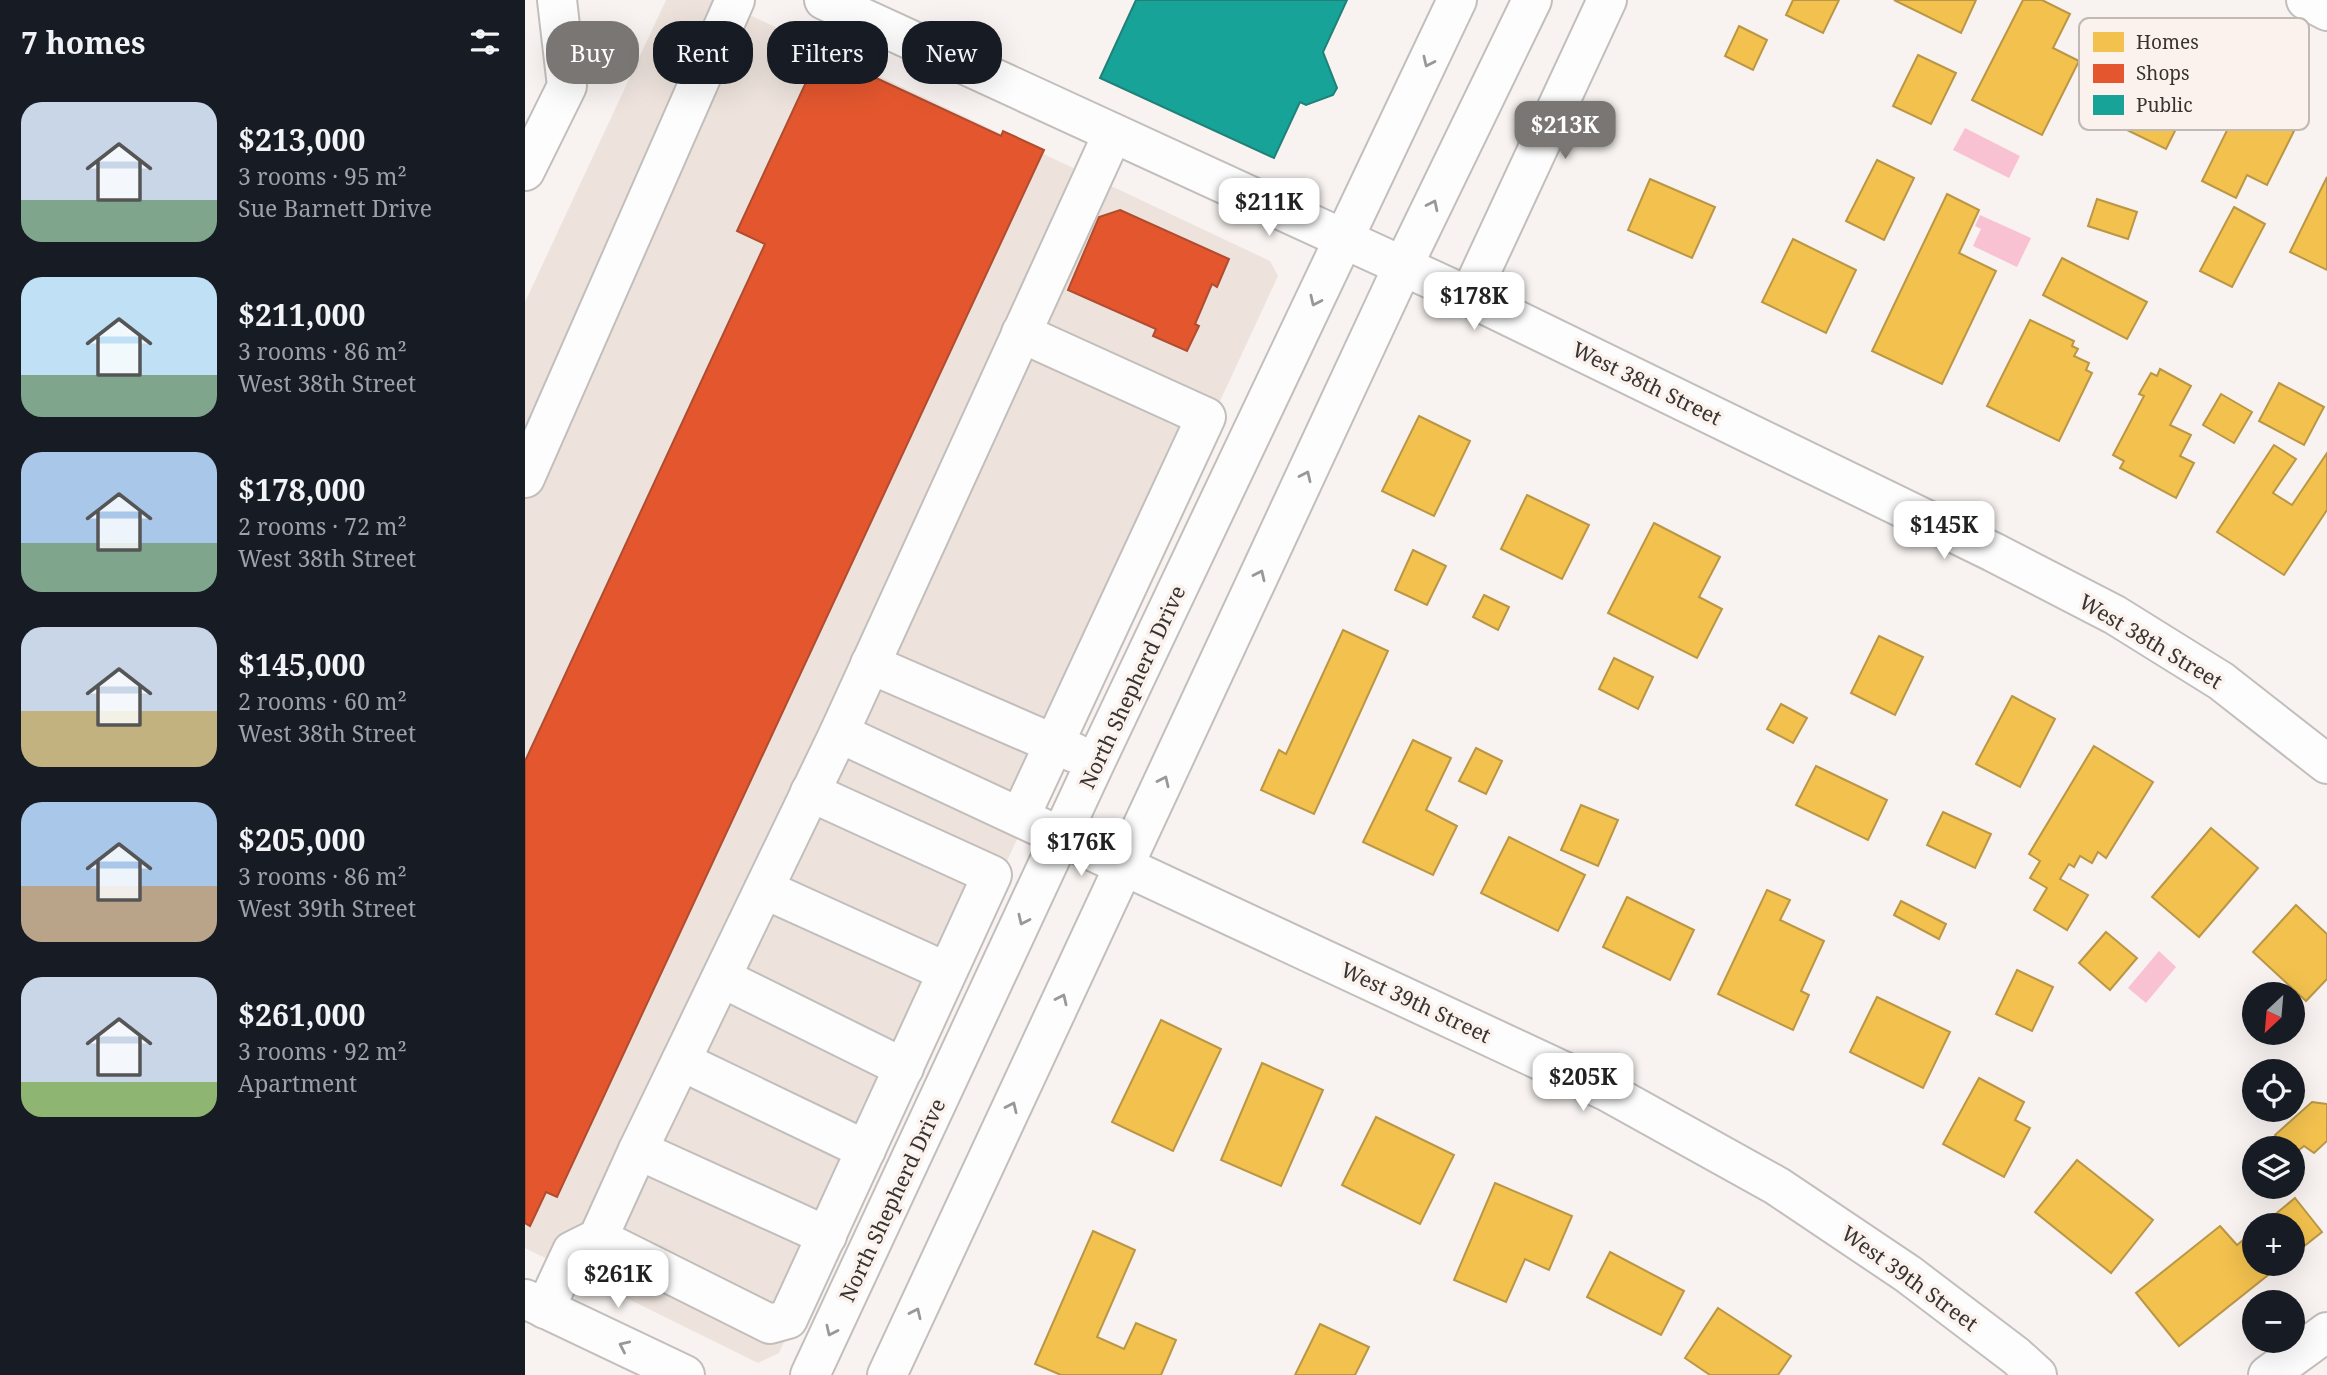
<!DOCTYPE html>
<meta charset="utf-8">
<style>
:root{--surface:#171b24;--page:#242831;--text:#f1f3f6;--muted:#9ea1a6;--accent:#7a7673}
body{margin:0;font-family:"Noto Serif",serif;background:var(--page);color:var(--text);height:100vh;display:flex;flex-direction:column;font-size:26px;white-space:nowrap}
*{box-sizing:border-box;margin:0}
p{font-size:23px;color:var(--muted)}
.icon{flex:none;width:38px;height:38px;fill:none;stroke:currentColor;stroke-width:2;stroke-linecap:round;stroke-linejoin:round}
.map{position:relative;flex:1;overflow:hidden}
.sheet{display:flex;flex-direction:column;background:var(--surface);width:525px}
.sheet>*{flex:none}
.top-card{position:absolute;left:21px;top:21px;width:665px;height:63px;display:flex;gap:14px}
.needle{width:46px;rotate:206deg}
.tools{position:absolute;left:1717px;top:982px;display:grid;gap:14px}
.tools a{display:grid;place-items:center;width:63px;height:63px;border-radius:50%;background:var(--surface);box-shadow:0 7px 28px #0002;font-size:35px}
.price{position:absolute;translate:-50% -60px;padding:0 16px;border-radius:14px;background:#fff;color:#222;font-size:23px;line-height:46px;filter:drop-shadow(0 2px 4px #0008)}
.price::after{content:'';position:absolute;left:50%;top:42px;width:21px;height:16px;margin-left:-10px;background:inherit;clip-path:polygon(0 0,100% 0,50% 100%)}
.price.active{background:var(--accent);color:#fff}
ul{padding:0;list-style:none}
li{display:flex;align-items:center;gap:21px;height:175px;padding:0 21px}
li span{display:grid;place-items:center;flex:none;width:196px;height:140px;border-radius:21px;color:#555}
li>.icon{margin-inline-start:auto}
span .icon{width:84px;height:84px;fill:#fffc;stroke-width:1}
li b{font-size:30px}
h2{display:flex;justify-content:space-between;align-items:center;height:84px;padding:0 21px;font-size:30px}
.chip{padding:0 24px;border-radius:28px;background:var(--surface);box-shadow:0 7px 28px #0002;font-size:24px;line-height:63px}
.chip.active{background:var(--accent);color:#fff}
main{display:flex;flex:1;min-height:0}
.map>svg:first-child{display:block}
.built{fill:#ede3dc}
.water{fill:#f9c2d2}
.homes{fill:#f2c14e;stroke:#ba9645;stroke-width:2}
.shops{fill:#e4572e;stroke:#b04c2f;stroke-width:2}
.public{fill:#17a398;stroke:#208179;stroke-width:2}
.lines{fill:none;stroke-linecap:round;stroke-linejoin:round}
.minor-casing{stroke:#c2bebc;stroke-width:42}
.major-casing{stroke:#c2bebc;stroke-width:42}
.minor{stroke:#fefdfd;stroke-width:38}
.major{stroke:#fefdfd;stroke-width:38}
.oneway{stroke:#9a9896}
.labels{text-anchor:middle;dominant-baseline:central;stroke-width:7;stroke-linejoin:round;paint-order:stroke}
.street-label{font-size:21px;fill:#363330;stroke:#fbf2ed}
.key{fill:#fbf2ed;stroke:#c0b9b4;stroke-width:2}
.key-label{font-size:19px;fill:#363330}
</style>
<main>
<section class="sheet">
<h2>7 homes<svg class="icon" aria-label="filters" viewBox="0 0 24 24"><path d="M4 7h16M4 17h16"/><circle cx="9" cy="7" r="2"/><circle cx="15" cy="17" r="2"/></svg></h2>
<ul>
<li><span style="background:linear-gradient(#c9d6e8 70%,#7fa58c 0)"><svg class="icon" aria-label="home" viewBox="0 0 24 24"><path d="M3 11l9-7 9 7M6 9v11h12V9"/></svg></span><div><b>$213,000</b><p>3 rooms · 95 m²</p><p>Sue Barnett Drive</p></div></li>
<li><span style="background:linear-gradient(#bfe0f5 70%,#7fa58c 0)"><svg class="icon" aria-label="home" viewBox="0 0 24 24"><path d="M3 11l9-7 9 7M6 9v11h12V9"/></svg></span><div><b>$211,000</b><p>3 rooms · 86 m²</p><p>West 38th Street</p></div></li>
<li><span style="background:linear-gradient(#a9c7e8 65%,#7fa58c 0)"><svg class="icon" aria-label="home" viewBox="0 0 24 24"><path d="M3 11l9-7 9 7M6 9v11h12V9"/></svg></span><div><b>$178,000</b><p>2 rooms · 72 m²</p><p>West 38th Street</p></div></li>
<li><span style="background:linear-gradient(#c9d6e8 60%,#c2b280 0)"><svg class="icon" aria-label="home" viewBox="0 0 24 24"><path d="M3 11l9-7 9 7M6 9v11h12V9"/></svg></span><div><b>$145,000</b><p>2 rooms · 60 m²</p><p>West 38th Street</p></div></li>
<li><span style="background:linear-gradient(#a9c7e8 60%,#b9a48a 0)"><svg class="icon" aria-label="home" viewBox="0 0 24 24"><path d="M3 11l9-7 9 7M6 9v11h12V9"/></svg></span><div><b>$205,000</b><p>3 rooms · 86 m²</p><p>West 39th Street</p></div></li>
<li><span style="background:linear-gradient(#c9d6e8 75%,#8fb573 0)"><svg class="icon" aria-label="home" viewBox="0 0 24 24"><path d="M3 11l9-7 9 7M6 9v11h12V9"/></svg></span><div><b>$261,000</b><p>3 rooms · 92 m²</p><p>Apartment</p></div></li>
</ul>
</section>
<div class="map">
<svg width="1802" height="1375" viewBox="0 0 1802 1375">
<rect width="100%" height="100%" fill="#f8f3f0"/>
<path class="built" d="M141 0H193L745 261 753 276 254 1353 233 1363 0 1248V302Z"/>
<g class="water">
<path d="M1440 128 1495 156 1484 178 1428 150Z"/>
<path d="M1455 215 1506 238 1492 267 1448 246 1456 229 1450 226Z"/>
<path d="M1634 951 1651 967 1621 1003 1603 988Z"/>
</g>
<g class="homes">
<path d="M1268 0H1314L1298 33 1261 15Z"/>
<path d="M1369 0H1451L1436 33Z"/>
<path d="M1498 0H1517L1545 14 1528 48 1554 61 1517 135 1447 100Z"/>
<path d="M1214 26 1242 40 1228 70 1200 56Z"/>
<path d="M1604 52 1673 85 1641 149 1573 116Z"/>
<path d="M1393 55 1431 73 1406 124 1368 106Z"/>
<path d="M1715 104 1769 131 1742 185 1722 175 1711 198 1677 181Z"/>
<path d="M1352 160 1389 178 1359 240 1321 221Z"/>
<path d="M1802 177V270L1765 252Z"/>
<path d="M1125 179 1190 207 1167 258 1103 230Z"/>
<path d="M1422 194 1454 210 1434 253 1471 271 1417 384 1347 351Z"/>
<path d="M1572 199 1612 212 1603 239 1563 226Z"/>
<path d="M1709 207 1740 224 1707 287 1675 271Z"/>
<path d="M1268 239 1331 270 1301 333 1237 302Z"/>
<path d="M1537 258 1622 302 1602 339 1518 295Z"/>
<path d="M1505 320 1549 341 1547 346 1553 349 1549 356 1564 363 1561 370 1567 373 1534 441 1462 406Z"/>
<path d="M1635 369 1666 386 1645 425 1666 435 1655 456 1669 463 1651 498 1595 468 1599 461 1588 455 1619 396 1614 394 1626 373 1632 376Z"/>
<path d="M1754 383 1799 407 1779 445 1734 421Z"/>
<path d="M1696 394 1727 412 1709 443 1678 425Z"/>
<path d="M894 416 945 441 909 516 857 491Z"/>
<path d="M1749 445 1771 459 1748 493 1767 505 1802 453V510L1759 575 1692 532Z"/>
<path d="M1002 495 1064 525 1037 579 976 549Z"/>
<path d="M1129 523 1195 557 1174 597 1197 609 1172 658 1083 613Z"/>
<path d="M888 550 921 566 902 605 870 590Z"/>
<path d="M959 595 984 607 973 630 948 617Z"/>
<path d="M818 630 863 651 789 814 736 790 754 750 761 754Z"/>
<path d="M1354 636 1398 657 1370 715 1326 693Z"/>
<path d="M1089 658 1128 677 1113 709 1074 689Z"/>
<path d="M1487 696 1530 719 1495 787 1451 764Z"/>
<path d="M1256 704 1282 718 1268 743 1242 729Z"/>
<path d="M888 740 926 758 901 810 932 826 908 875 838 842Z"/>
<path d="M1569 746 1628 782 1581 858 1573 852 1567 863 1555 856 1549 867 1544 864 1535 879 1563 895 1542 930 1509 910 1522 888 1505 878 1515 861 1504 854Z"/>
<path d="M951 748 977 761 961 794 934 781Z"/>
<path d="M1291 766 1362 800 1343 840 1271 805Z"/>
<path d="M1056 805 1093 820 1073 866 1036 850Z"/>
<path d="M1418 812 1466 834 1450 868 1402 845Z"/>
<path d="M1686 828 1733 868 1674 937 1627 897Z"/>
<path d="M984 837 1060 875 1033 931 956 893Z"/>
<path d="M1242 890 1265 900 1255 920 1299 941 1276 991 1284 995 1268 1030 1193 994Z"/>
<path d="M1102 897 1169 930 1145 980 1078 947Z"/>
<path d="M1376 901 1421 924 1414 939 1369 915Z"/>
<path d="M1771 905 1802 934V979L1781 1001 1728 952Z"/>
<path d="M1581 932 1612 958 1585 990 1554 963Z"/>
<path d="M1492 970 1528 987 1507 1031 1471 1014Z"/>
<path d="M1352 997 1425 1032 1398 1088 1325 1052Z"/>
<path d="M636 1020 696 1049 648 1151 587 1122Z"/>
<path d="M737 1063 798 1090 756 1186 696 1160Z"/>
<path d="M1454 1078 1499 1102 1490 1120 1505 1128 1479 1177 1418 1144Z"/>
<path d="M1787 1102 1802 1104V1141L1789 1153 1779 1146 1768 1155V1148H1762L1750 1135Z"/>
<path d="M851 1117 929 1155 895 1224 817 1185Z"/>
<path d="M1552 1160 1628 1220 1586 1273 1510 1212Z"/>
<path d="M970 1183 1047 1216 1024 1270 1000 1259 981 1302 929 1280Z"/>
<path d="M1770 1198 1797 1232 1768 1255V1225H1737Z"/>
<path d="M1695 1226 1712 1245 1729 1231V1264H1757L1654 1346 1611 1293Z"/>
<path d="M568 1231 610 1250 572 1337 599 1349 611 1323 651 1340 636 1375H536L510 1364Z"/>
<path d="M1085 1252 1159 1291 1136 1335 1062 1297Z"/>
<path d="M1193 1308 1266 1356 1253 1375H1185L1160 1358Z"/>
<path d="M795 1324 844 1347 830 1375H770Z"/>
</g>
<g class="shops">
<path d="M295 52 476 136 478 131 519 150 32 1197 21 1192 5 1226 0 1223V761L240 244 212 231Z"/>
<path d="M595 210 704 259 692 287 687 284 670 324 674 326 662 351 628 336 631 329 543 290 574 217Z"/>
</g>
<path class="public" d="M611 0H822L798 52 812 88 808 95 781 105 775 102 749 158 575 78Z"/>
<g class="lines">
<defs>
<g id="minor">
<path d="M299 0 932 291 1468 552 1590 615 1696 681 1802 764"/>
<path d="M1781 0 1802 11"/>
<path d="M588 133 314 733 1081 1091 1252 1186 1383 1274 1491 1356 1512 1375"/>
<path d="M0 171 42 86 32 0"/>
<path d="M944 297 1082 0"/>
<path d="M0 478 210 0"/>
<path d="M345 664 550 753"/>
<path d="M495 817 681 417 496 333"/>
<path d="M239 889 422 972"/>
<path d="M197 978 379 1068"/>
<path d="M156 1061 341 1150"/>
<path d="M113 1150 302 1236"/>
<path d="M73 1238 245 1324 263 1319 467 875 285 792"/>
<path d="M0 1299 160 1375"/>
<path d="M20 1309 47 1251 73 1238 113 1150 314 733"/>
<path d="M1743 1375 1802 1332"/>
</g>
<g id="major">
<path d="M285 1375 570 763 932 0"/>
<path d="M362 1375 878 266 1007 0"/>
</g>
</defs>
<use href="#minor" class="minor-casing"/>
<use href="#major" class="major-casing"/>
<use href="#minor" class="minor"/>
<use href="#major" class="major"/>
</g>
<defs><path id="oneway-chevron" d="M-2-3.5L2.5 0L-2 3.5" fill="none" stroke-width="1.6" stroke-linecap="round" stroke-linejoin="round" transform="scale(1.75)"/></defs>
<g class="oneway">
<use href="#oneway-chevron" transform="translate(903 62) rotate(115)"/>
<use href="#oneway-chevron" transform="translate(908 205) rotate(-64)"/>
<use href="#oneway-chevron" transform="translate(790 301) rotate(115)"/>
<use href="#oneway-chevron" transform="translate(781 476) rotate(-65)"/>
<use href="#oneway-chevron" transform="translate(735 575) rotate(-65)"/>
<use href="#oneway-chevron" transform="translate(639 781) rotate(-65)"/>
<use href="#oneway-chevron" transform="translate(498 920) rotate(115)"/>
<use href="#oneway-chevron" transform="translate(537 999) rotate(-65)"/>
<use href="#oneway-chevron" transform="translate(487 1107) rotate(-65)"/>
<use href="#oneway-chevron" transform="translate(391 1313) rotate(-65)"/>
<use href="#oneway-chevron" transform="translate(306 1331) rotate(115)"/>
<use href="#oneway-chevron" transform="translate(99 1346) rotate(-155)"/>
</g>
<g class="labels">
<g class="street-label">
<text transform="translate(1122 383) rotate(26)">West 38th Street</text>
<text transform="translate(1626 641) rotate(31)">West 38th Street</text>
<text transform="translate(607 687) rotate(-65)">North Shepherd Drive</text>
<text transform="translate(891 1002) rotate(25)">West 39th Street</text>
<text transform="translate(367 1200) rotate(-65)">North Shepherd Drive</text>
<text transform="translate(1385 1278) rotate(36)">West 39th Street</text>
</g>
</g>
<rect x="1554" y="18" width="230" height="112" rx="10" class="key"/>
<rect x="1568" y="32" width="31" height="20" fill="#f2c14e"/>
<rect x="1568" y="64" width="31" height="19" fill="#e4572e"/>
<rect x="1568" y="95" width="31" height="20" fill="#17a398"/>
<g class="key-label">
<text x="1611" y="49">Homes</text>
<text x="1611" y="80">Shops</text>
<text x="1611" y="112">Public</text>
</g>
</svg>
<div class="tools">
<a><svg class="needle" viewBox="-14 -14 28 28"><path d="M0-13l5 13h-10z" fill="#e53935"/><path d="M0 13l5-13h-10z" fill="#9ea1a6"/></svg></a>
<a><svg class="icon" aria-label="locate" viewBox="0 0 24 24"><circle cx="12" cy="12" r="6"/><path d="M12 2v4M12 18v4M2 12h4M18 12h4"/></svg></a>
<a><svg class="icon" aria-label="layers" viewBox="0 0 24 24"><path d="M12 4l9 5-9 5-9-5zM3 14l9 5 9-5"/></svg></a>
<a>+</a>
<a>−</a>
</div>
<b class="price active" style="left:1040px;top:161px">$213K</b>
<b class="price" style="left:744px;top:238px">$211K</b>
<b class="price" style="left:949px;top:332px">$178K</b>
<b class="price" style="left:1419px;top:561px">$145K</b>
<b class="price" style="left:556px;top:878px">$176K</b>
<b class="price" style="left:1058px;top:1113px">$205K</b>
<b class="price" style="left:93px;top:1310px">$261K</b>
<div class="top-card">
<a class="chip active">Buy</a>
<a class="chip">Rent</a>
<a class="chip">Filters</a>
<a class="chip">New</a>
</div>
</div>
</main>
